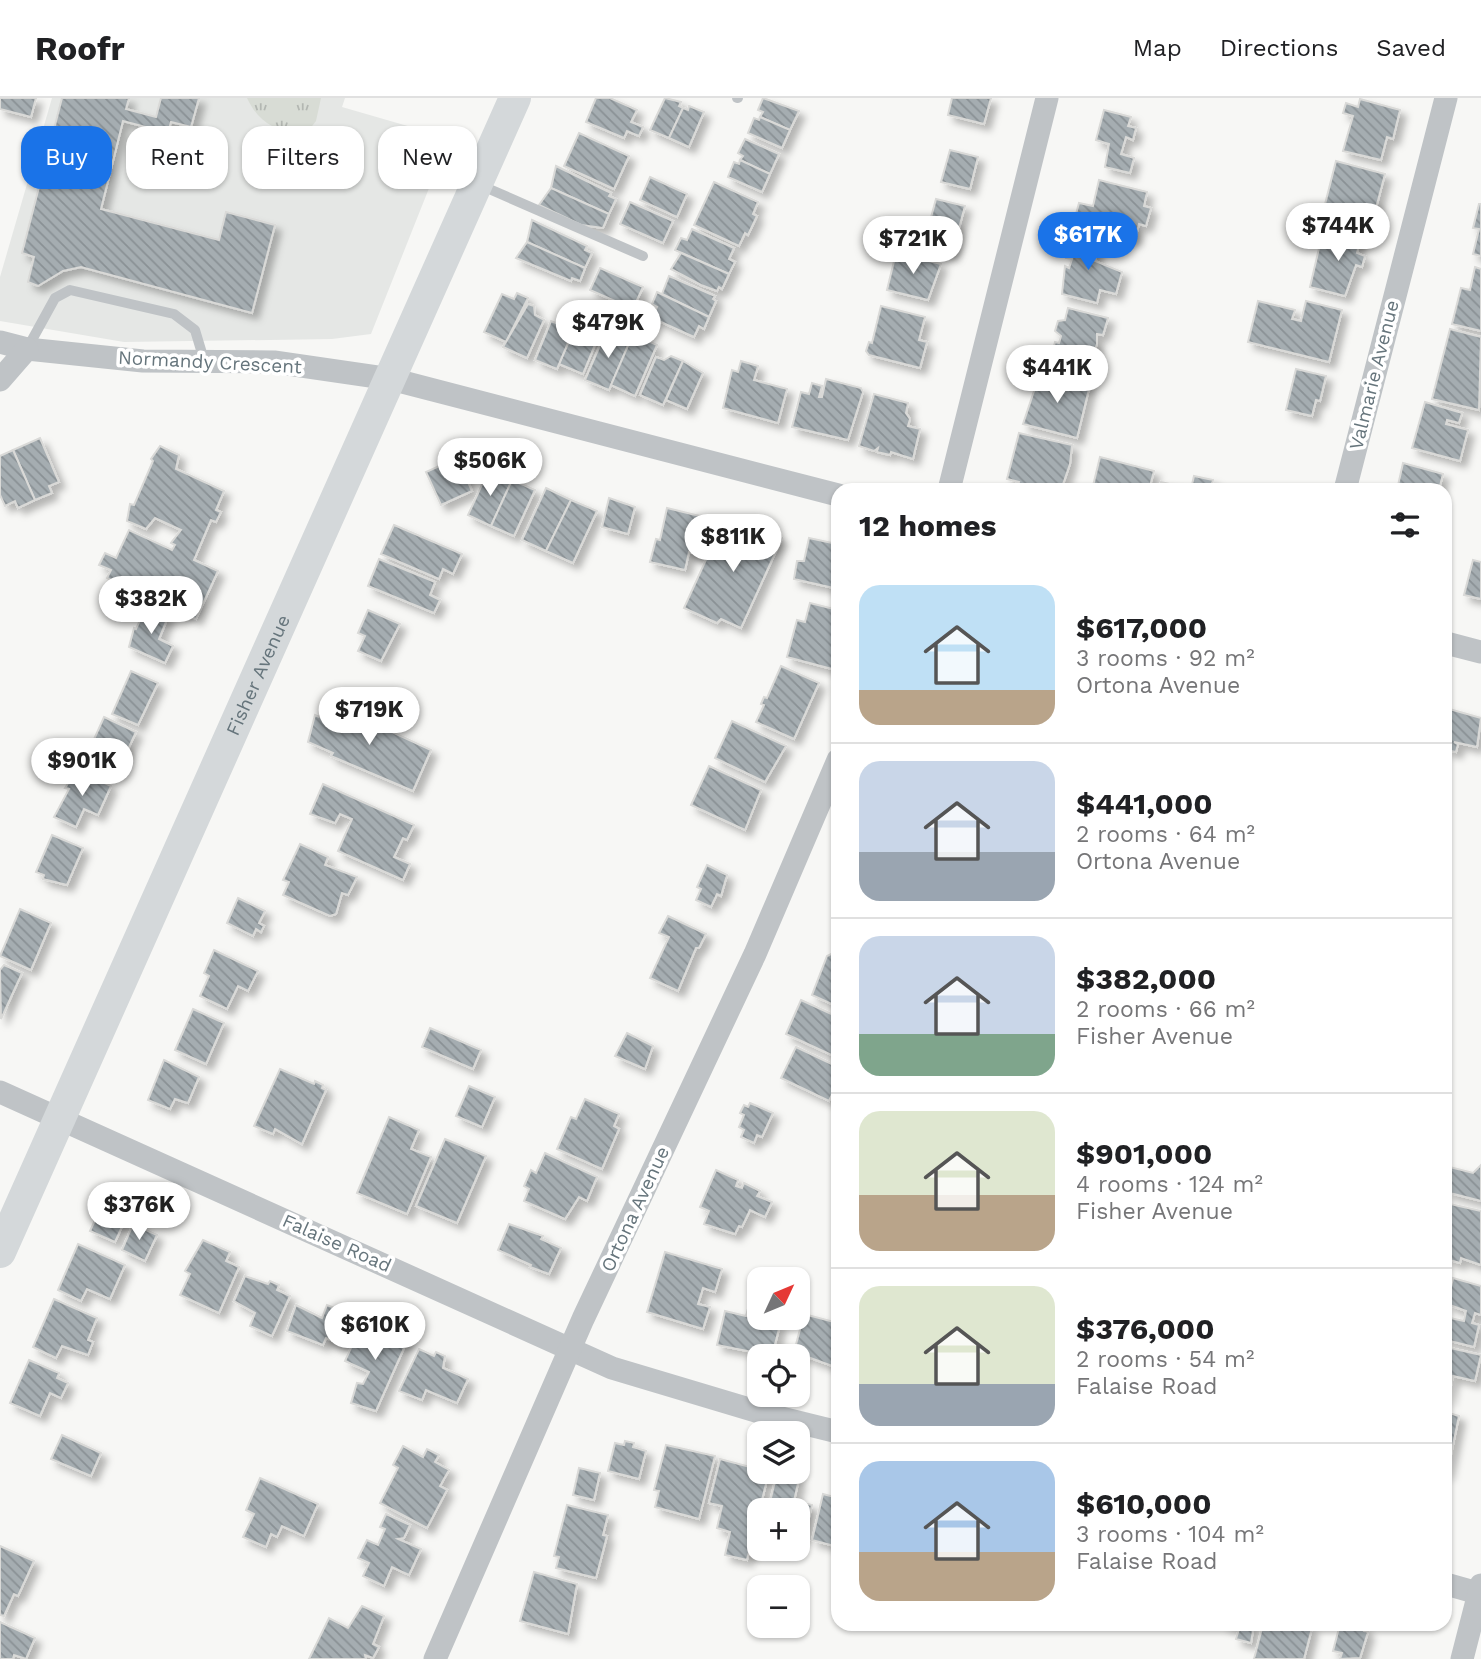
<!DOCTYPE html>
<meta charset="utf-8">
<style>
:root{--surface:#fff;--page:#f2f2f2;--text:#202124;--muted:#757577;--line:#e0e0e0;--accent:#1a73e8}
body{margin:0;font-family:"Work Sans",sans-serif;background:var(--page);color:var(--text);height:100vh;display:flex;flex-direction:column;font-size:26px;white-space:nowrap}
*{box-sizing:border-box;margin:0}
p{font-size:23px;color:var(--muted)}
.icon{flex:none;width:38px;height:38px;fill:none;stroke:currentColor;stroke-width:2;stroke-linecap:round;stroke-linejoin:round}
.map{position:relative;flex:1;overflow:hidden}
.panel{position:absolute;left:831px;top:385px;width:621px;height:1148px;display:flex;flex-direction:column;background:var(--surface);border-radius:21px;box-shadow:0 2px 5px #0004}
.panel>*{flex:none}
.banner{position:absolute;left:21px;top:28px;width:665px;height:63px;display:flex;gap:14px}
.needle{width:46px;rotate:46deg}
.buttons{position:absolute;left:747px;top:1169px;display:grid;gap:14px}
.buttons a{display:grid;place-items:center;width:63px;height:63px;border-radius:14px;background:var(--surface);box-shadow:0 2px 5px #0004;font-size:35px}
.price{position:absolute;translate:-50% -60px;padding:0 16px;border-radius:24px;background:#fff;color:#222;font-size:23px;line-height:46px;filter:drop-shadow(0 2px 4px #0008)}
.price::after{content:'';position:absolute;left:50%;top:42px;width:21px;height:16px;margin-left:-10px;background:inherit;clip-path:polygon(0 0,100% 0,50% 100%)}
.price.current{background:var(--accent);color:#fff}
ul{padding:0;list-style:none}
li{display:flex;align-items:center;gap:21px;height:175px;padding:0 28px}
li+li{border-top:2px solid var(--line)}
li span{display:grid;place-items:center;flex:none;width:196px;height:140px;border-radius:21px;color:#555}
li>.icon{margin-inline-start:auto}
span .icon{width:84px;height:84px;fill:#fffc;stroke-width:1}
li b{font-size:30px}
h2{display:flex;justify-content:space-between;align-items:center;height:84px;padding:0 28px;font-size:30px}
.pill{padding:0 24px;border-radius:21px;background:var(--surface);box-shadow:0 2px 5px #0004;font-size:24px;line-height:63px}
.pill.current{background:var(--accent);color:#fff}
header{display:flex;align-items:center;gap:42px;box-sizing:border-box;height:98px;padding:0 35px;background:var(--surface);border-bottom:2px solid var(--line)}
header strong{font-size:33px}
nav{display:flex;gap:38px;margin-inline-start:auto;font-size:24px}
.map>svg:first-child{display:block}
.built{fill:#e5e7e5}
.park{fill:url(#park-tufts)}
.building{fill:url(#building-back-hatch);stroke:#d9d9d7;stroke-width:2;filter:url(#shadow)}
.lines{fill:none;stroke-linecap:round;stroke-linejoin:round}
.lane{stroke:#bfc3c6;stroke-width:10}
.street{stroke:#bfc3c6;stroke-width:23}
.secondary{stroke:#d4d8da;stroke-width:32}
.labels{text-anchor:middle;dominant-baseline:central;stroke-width:7;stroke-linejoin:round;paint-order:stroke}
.street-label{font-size:19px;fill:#66757c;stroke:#fff}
</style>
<header>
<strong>Roofr</strong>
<nav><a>Map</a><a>Directions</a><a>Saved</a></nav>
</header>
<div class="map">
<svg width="1481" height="1561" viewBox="0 0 1481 1561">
<defs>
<pattern id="park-tufts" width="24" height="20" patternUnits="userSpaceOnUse" patternTransform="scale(1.75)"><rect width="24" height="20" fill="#d8dcd5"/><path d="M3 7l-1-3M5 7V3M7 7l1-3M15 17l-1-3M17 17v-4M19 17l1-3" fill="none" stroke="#b3b7b2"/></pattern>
<pattern id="building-back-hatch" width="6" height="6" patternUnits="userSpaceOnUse" patternTransform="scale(1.75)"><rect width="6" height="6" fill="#a5adb1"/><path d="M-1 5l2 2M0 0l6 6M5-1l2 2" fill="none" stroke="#8a9195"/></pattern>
<filter id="shadow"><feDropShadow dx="6" dy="6" stdDeviation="3.5" flood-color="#0004"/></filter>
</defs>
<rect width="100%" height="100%" fill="#f7f7f5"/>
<path class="built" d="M52 0H345L342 9 449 40 371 236 332 241 124 244 0 223V179Z"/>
<path class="park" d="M247 0H321L316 23 309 32C281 38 259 26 247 0Z"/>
<g class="building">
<path d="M0 0H36L31 19 0 11Z"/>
<path d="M62 0H129L126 11 156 19 161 0H199L191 29 171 24 168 35 123 23 101 111 219 142 226 114 275 127 252 215 81 169 63 173 38 188 28 184 34 159 22 155Z"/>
<path d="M596 0H610L637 12 631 24 643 29 639 38 627 33 624 40 586 24Z"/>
<path d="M665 0 681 4 679 8 683 10 669 40 650 32Z"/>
<path d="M763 0 799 13 790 32 760 19 763 14 758 12Z"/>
<path d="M952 0H991L984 26 948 17Z"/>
<path d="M1360 1 1400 12 1393 41 1387 39 1381 62 1343 53 1353 18 1343 15 1346 5 1358 9Z"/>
<path d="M689 8 704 14 689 49 669 40 683 10 688 12Z"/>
<path d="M1104 12 1131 19 1128 28 1136 30 1133 42 1126 39 1121 56 1134 60 1130 75 1105 69 1109 46 1096 42Z"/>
<path d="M760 19 790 32 782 50 748 35 754 20 759 22Z"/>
<path d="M579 35 629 58 614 91 564 68Z"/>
<path d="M745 41 779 56 770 76 740 62 743 58 738 55Z"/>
<path d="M950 52 978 59 970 91 941 84Z"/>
<path d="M740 62 770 76 762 94 728 79 734 64 739 66Z"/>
<path d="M1336 63 1385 76 1375 114 1365 111 1361 124 1323 114Z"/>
<path d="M556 68 611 95 609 98 616 101 609 116 551 90Z"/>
<path d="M650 79 687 96 677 119 640 102Z"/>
<path d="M1099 82 1147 94 1144 108 1151 110 1146 128 1139 126 1135 142 1102 134 1101 138 1072 131 1079 105 1093 108Z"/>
<path d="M714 84 758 104 753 116 757 118 748 137 745 135 739 148 694 127Z"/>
<path d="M551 90 609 116 603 130 581 127 539 107Z"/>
<path d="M936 101 965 108 952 156 923 149Z"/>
<path d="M630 104 673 123 663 145 620 126Z"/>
<path d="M1479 106H1481V158L1473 156 1479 131 1473 130Z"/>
<path d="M532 122 587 148 585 152 592 155 585 170 527 144Z"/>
<path d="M1338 129 1362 135 1357 155 1365 158 1362 169 1356 167 1345 198 1310 189 1320 146 1334 149Z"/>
<path d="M692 131 734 150 729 161 735 164 729 176 675 152 681 140 687 142Z"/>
<path d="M1072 137 1100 143 1095 163 1122 174 1116 196 1100 192 1097 205 1062 196 1065 168 1069 170 1072 161 1066 160Z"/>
<path d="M527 144 585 170 580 183 572 180 571 183 516 160Z"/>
<path d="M681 155 729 176 722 191 719 189 717 193 701 187 671 171Z"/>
<path d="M896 155 941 166 928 202 887 192Z"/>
<path d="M1475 169 1481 171V233L1452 226 1461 190 1470 192Z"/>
<path d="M600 170 643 189 633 211 590 192Z"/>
<path d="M669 178 715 198 713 201 716 203 709 219 662 196Z"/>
<path d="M657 194 709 219 704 231 699 228 694 239 652 220 657 209 652 206Z"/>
<path d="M517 195 528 200 506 244 484 234 502 196 514 201Z"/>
<path d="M1258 203 1295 212 1292 221 1301 223 1306 203 1342 212 1329 264 1248 244Z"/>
<path d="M528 206 534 208 535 217 544 222 527 260 503 249Z"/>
<path d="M881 208 925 219 919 242 927 244 920 270 869 257 866 253 869 244 872 245Z"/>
<path d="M1068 210 1108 220 1103 237 1097 236V246L1086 277 1049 268 1055 244 1059 245 1061 238 1055 233 1058 223 1065 222Z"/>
<path d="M579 220 589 224V233L599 237 583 276 559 266Z"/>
<path d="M568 222 576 226 557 271 535 262 551 223 561 227Z"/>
<path d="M607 231 631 241 609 292 585 282Z"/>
<path d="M1450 231 1481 239 1479 312 1432 301Z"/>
<path d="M633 236 657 247 635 298 611 287Z"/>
<path d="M671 258 683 263 663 307 640 297 656 259 664 262Z"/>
<path d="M683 263 703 275 687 311 666 302Z"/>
<path d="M741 263 758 268 754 282 787 291 778 325 723 310 732 272 738 274Z"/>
<path d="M1296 271 1326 278 1320 303 1316 302 1312 318 1286 312Z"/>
<path d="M1040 275 1090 287 1077 340 1023 326Z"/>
<path d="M826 281 861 290 863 294 848 342 792 329 801 294 809 296 812 285 822 288 819 299H822Z"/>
<path d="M874 296 908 305 906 315 910 321 908 328 920 331 913 361 891 354 890 357 877 354 878 350 874 353 859 348Z"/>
<path d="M1425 304 1462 315 1459 325 1447 322 1446 326 1468 332 1460 363 1412 350Z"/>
<path d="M1019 335 1072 347 1070 366 1061 392H1029L1017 389 1019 384 1007 381Z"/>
<path d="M40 340 59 384 49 388 52 395 35 402 13 352Z"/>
<path d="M160 348 179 357 176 371 224 393 216 412 221 414 216 424 211 422 194 462 218 473 196 521 107 480 111 472 99 467 105 455 116 460 129 432 172 452 175 447 171 445 181 432 155 420 146 431 127 423 130 406 134 407 153 363 151 361Z"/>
<path d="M13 352 35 402 18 410 15 403 5 408 0 397V358Z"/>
<path d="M1100 359 1154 373 1149 392H1092Z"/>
<path d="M457 360 472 393 441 407 426 374Z"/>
<path d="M1403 365 1443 376 1439 392H1397Z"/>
<path d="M489 371 512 382 491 428 468 417Z"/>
<path d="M1194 378 1213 382 1210 392H1159L1161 384 1191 391Z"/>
<path d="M512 382 535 392 514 438 491 428Z"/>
<path d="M546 390 571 402 546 453 522 442Z"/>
<path d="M609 400 635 409 628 436 602 429Z"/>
<path d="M571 402 597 413 573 465 546 453Z"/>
<path d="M667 410 712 421 704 458 689 454 685 472 650 464 656 441 660 442Z"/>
<path d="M724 422 746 433 750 425 782 440 741 530 721 521 717 525 684 510Z"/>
<path d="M394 427 462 456 453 476 443 471 439 481 381 456Z"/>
<path d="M809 440 837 446 833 460 838 461V491L794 481 797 463H804Z"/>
<path d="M379 461 435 484 430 497 440 502 434 515 368 488Z"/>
<path d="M1473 462 1481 464V501L1464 497Z"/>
<path d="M810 505 838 512V548L832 571 787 559 797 522 805 524Z"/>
<path d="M146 509 168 519 159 541 173 548 165 565 129 549 134 530 136 531Z"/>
<path d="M368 512 400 526 381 563 358 553 365 538 358 535Z"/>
<path d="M781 568 819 585 794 641 756 624 764 607 761 606 764 599 767 600Z"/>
<path d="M131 573 158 585 138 627 112 616Z"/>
<path d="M325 607 349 618 351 615 431 652 413 693 331 658 333 655 308 644 315 617 319 619Z"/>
<path d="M1446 610 1481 620 1477 649 1454 644 1458 646 1456 654 1446 652Z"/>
<path d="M104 619 136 634 118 673 86 659Z"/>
<path d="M732 623 786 648 765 684 715 660Z"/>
<path d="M709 668 761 692 745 732 691 707Z"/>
<path d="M77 672 111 688 98 717 84 711 76 729 54 719 69 691 65 690Z"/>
<path d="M323 686 414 727 407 742 403 740 394 759 410 766 403 782 338 753 352 721 340 716 335 725 310 716Z"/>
<path d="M52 737 83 750 67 787 43 781 44 777 36 774Z"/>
<path d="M300 746 328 759 325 767 357 779 348 797 342 795 336 816 330 818 283 797 289 784 283 782Z"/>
<path d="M707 767 727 777 721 798 717 796 711 809 696 802 701 791 697 789Z"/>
<path d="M238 800 265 813 259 825 264 828 261 834 256 831 253 838 227 825Z"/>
<path d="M20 811 51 825 31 872 0 858Z"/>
<path d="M668 818 706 836 699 850H696L678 893 650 880 669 839 659 835Z"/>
<path d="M214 852 258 873 248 893 238 888 227 911 200 898 209 878 204 875Z"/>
<path d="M831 856 838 859V909L812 897 827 858Z"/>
<path d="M4 867 22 875 1 921 0 872Z"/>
<path d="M801 902 838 919V960L786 936Z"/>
<path d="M193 911 224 925 206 966 175 952Z"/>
<path d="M430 930 481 952 473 971 422 949Z"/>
<path d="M627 935 653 948 645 971 615 958Z"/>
<path d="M796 949 838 969V984L829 1003 781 980Z"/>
<path d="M164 962 199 979 188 1005 175 1001 170 1011 148 1002Z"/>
<path d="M280 971 314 986 315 983 323 987 322 990 326 992 302 1046 275 1031 273 1036 254 1028Z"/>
<path d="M469 988 495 999 482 1029 456 1018Z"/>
<path d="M585 1001 619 1016 614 1028 619 1031 602 1071 557 1051 571 1019 576 1021Z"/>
<path d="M750 1005 773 1015 762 1039 757 1037 754 1045 741 1039 744 1032 739 1029 744 1017 740 1015 744 1007 748 1009Z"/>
<path d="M389 1019 419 1032 411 1051 431 1059 407 1116 357 1095Z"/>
<path d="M445 1041 486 1058 457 1125 416 1108Z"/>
<path d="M545 1055 597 1079 587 1103 579 1099 565 1121 524 1103 529 1091 524 1088 531 1072 536 1075Z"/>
<path d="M1481 1067V1103L1446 1094 1449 1085 1446 1084V1068L1473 1075Z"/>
<path d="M716 1072 738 1082 736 1088 742 1090 744 1085 760 1093 757 1098 772 1104 765 1119 750 1112 742 1129 739 1128 735 1136 704 1126 709 1113 700 1109Z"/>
<path d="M1446 1105 1481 1113V1167L1461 1160 1460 1165 1446 1161Z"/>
<path d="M101 1109 126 1120 115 1144 90 1133Z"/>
<path d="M133 1126 157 1137 145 1163 122 1152Z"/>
<path d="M509 1126 543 1138 541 1141 561 1150 549 1176 530 1169 531 1167 498 1152Z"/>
<path d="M203 1142 230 1154 226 1163 239 1169 219 1215 180 1197 190 1176 185 1173Z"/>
<path d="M78 1146 125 1167 110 1201 87 1191 81 1203 58 1192Z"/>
<path d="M665 1154 722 1171 715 1194 703 1190 698 1206 710 1209 703 1231 647 1214Z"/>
<path d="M245 1178 268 1186 270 1183 279 1187 277 1192 290 1198 272 1238 250 1228 255 1215 234 1203Z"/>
<path d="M1453 1180 1481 1188V1217L1475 1215 1472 1225 1479 1227 1474 1249 1446 1242V1219L1464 1223 1466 1213 1447 1206Z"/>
<path d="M54 1201 97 1220 88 1242 93 1244 88 1257 62 1248 56 1260 33 1249Z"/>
<path d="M296 1207 322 1220 327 1207 356 1218 345 1247 326 1240 323 1247 287 1233Z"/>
<path d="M749 1207 760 1210V1222L780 1227 772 1258 717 1247 725 1213 746 1218Z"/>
<path d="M804 1216 838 1225V1255L835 1269 794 1254Z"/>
<path d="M364 1221 408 1241 376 1313 351 1305 357 1285 363 1286 369 1274 345 1263Z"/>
<path d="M1446 1249 1481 1257 1475 1283 1453 1278 1448 1303Z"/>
<path d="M419 1251 434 1258 436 1254 445 1258 443 1270 468 1281 457 1305 426 1292 422 1302 399 1293Z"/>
<path d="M29 1262 59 1275 57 1280 68 1285 61 1300 50 1295 40 1318 10 1305Z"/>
<path d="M1446 1314 1459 1318 1447 1376H1446Z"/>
<path d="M62 1337 101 1355 91 1378 51 1361Z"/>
<path d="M625 1343 634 1345 633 1349 646 1353 639 1381 608 1373 615 1345 624 1347Z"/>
<path d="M666 1347 715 1358 699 1421 655 1409 659 1393 654 1392Z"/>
<path d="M403 1348 423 1359 427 1351 439 1357 435 1364 449 1372 440 1388 447 1392 427 1430 380 1405 398 1370 393 1367Z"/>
<path d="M720 1361 769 1374 747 1462 725 1457 730 1434 717 1430 722 1408 709 1405Z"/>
<path d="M579 1370 600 1375 594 1402 573 1397Z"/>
<path d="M777 1375 799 1381 794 1403 812 1407 804 1440 798 1438V1412H768Z"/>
<path d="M260 1380 318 1406 304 1438 282 1428 277 1439 271 1436 266 1449 243 1439 254 1416 246 1412Z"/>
<path d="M823 1396 838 1400V1449L812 1442Z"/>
<path d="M567 1407 608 1417 603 1437 607 1438 596 1480 556 1470 559 1459 554 1458Z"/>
<path d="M386 1416 410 1427 404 1440 398 1441 421 1451 409 1477 392 1469 384 1488 363 1478 369 1465 358 1460 367 1442 378 1447 385 1431 380 1429Z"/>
<path d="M0 1448 34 1463 18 1498 14 1496 4 1518 0 1517Z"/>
<path d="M534 1474 577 1486 568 1536 520 1523Z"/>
<path d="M362 1508 384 1518 373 1546 379 1549 373 1560 365 1557 366 1561H309L329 1520 348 1530Z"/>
<path d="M0 1524 35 1540 26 1561 14 1557 13 1561H0Z"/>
<path d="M1221 1526H1254L1251 1545 1236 1541 1239 1531Z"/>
<path d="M1263 1526H1299L1312 1530 1304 1561H1254Z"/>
<path d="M1340 1526 1358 1531 1359 1528 1365 1529 1364 1533 1368 1534 1360 1560 1340 1561 1342 1555 1333 1553Z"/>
</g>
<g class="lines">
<g class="lane">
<path d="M737 0H738"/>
<path d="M480 87 643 158"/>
<path d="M27 251 55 200 70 192 174 216 195 232 204 262"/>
</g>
<g class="street">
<path d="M0 244 27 251 143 263 274 264 391 281 838 397"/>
<path d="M0 282 27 251"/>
<path d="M949 392 1047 0"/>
<path d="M1345 392 1446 0"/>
<path d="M1446 545 1481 554"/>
<path d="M0 994 612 1270 769 1317 838 1334"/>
<path d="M1446 1486 1481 1496"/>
<path d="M435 1561 583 1221 755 856 838 662"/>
<path d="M1462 1561 1481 1487"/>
</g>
<path class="secondary" id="s1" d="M0 1154 515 0"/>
</g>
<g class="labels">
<g class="street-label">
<text transform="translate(210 264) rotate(3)">Normandy Crescent</text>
<text transform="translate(1374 277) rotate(-76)">Valmarie Avenue</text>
<text stroke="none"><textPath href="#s1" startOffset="632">Fisher Avenue</textPath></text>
<text transform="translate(635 1111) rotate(-65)">Ortona Avenue</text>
<text transform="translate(337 1145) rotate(24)">Falaise Road</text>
</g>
</g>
</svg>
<div class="buttons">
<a><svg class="needle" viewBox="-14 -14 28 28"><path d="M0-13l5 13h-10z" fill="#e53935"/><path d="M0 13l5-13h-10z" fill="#757577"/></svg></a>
<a><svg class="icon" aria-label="locate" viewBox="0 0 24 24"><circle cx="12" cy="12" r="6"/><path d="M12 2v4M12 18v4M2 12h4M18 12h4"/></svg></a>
<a><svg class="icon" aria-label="layers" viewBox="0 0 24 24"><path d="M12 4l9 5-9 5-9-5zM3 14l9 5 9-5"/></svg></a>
<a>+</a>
<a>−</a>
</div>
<b class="price" style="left:1338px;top:165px">$744K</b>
<b class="price current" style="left:1088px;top:174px">$617K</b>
<b class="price" style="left:913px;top:178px">$721K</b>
<b class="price" style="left:608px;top:262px">$479K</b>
<b class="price" style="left:1057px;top:307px">$441K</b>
<b class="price" style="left:490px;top:400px">$506K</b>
<b class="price" style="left:733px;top:476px">$811K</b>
<b class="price" style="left:151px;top:538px">$382K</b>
<b class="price" style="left:369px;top:649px">$719K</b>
<b class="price" style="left:82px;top:700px">$901K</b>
<b class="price" style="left:139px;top:1144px">$376K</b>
<b class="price" style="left:375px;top:1264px">$610K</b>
<div class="banner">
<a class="pill current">Buy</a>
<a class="pill">Rent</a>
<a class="pill">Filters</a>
<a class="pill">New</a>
</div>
<section class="panel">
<h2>12 homes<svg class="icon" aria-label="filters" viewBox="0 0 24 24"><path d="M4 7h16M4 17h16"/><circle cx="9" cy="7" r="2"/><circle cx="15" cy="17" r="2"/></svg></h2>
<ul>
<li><span style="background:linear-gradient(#bfe0f5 75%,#b9a48a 0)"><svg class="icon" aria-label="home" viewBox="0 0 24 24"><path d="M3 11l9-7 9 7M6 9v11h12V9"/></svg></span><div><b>$617,000</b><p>3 rooms · 92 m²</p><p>Ortona Avenue</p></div></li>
<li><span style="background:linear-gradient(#c9d6e8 65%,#9aa5b1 0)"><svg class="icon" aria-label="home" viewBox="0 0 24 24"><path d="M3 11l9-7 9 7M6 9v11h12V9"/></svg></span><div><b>$441,000</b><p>2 rooms · 64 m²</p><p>Ortona Avenue</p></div></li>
<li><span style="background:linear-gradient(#c9d6e8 70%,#7fa58c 0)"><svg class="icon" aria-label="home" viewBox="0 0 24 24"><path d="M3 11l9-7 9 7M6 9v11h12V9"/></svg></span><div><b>$382,000</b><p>2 rooms · 66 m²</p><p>Fisher Avenue</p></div></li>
<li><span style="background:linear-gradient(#dfe7d0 60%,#b9a48a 0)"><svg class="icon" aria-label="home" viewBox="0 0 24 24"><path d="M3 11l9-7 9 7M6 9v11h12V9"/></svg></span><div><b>$901,000</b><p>4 rooms · 124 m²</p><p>Fisher Avenue</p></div></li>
<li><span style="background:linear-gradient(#dfe7d0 70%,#9aa5b1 0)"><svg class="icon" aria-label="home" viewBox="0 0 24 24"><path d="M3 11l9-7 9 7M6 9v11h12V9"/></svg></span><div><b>$376,000</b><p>2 rooms · 54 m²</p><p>Falaise Road</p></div></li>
<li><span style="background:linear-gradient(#a9c7e8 65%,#b9a48a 0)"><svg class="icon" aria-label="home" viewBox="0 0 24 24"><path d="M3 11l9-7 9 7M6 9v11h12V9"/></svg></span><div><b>$610,000</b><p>3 rooms · 104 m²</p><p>Falaise Road</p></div></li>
</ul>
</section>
</div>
